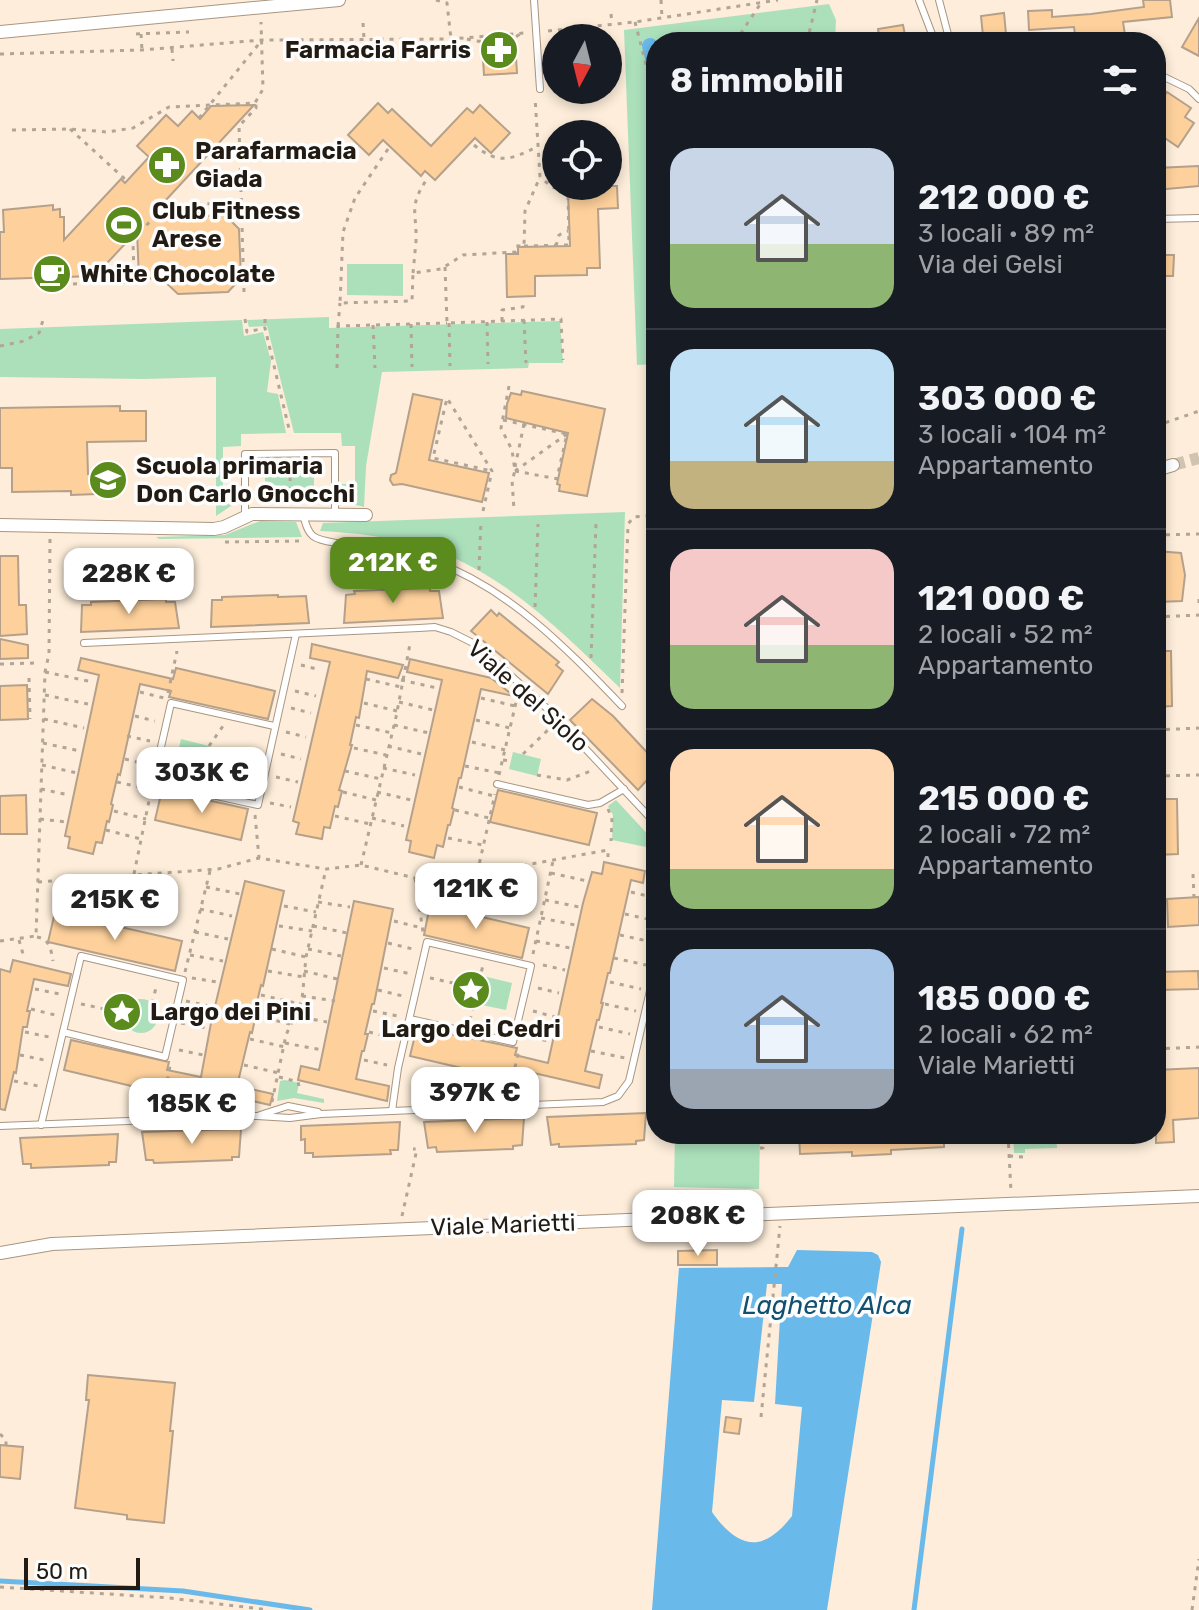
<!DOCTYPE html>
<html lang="it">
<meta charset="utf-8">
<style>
:root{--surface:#171b24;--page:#20242c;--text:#f1f3f6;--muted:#9ea1a6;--line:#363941;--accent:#5b8a1d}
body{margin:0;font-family:Rubik,sans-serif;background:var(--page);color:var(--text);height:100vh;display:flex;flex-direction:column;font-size:30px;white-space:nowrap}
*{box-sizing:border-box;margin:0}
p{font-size:26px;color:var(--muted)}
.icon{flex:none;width:44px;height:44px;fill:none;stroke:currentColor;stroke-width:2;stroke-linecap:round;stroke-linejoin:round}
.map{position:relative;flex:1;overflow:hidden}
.drawer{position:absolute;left:646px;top:32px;width:520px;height:1112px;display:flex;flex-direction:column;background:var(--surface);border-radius:32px;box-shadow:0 4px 12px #0003}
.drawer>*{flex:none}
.needle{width:52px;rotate:187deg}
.tools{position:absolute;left:542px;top:24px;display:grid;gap:16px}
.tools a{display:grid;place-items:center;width:80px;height:80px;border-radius:50%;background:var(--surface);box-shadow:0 4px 12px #0003;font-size:40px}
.scale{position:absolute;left:24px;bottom:20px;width:116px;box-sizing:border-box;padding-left:8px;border:4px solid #221b13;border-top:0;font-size:22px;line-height:28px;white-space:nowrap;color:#221b13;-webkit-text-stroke:6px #fdfdfd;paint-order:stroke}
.price{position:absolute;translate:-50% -68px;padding:0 18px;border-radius:16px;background:#fff;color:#222;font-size:26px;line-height:52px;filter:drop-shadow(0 2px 4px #0008)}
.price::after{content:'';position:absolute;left:50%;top:48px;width:24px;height:18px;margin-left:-12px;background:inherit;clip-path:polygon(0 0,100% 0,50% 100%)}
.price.active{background:var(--accent);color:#fff}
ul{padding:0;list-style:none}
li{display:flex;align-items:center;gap:24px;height:200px;padding:0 24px}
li+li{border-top:2px solid var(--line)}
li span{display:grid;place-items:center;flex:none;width:224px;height:160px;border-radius:24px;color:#555}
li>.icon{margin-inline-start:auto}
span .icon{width:96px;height:96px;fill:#fffc;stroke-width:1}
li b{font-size:34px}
h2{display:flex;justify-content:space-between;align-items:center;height:96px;padding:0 24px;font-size:34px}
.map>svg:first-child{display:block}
.green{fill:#ace0bb}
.water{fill:#69b9ea;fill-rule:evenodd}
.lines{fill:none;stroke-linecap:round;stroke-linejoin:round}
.stream{stroke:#69b9ea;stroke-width:5}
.canal{stroke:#69b9ea;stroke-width:16}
.building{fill:#fed19c;stroke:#b5a18b;stroke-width:2}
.minor-tunnel{stroke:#d1c3b2;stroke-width:12;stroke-dasharray:12 6;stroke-linecap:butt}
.service-casing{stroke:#a99680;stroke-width:8}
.minor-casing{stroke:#a99680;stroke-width:14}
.path{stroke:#b2a596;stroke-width:3;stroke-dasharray:4 6;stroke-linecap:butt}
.service{stroke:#fff;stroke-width:6}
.minor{stroke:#fff;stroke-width:12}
.labels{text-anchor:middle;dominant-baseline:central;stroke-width:7;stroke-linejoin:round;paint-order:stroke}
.poi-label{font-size:24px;font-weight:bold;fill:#221b13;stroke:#fdfdfd;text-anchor:start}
.street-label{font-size:24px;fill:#221b13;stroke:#fdfdfd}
.water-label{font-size:26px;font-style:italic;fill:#105070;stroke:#fdfdfd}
</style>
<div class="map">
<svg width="1199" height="1610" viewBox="0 0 1199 1610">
<rect width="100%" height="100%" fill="#fdedda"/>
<g class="green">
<path d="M829 4 836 20 835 42H656V364L637 365 624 30Z"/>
<path d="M347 264H403V296L347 295Z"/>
<path d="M329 317V328L560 321 563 363H529L528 368 382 372 366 466 364 507 341 501 340 484H355V446H342L341 433H294L267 326 249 327 247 320Z"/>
<path d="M242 320 244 336 263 332 271 361 267 392 278 394 286 433 241 434V446L223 447V503L234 504 216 516V377L143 379 0 377V329Z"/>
<path d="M314 461V503H265V462Z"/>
<path d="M625 512 620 688C564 634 505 573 428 548 393 537 356 533 320 531L323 523Z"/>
<path d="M260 521 296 522 302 537 159 539 156 537 225 535Z"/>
<path d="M181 739 209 746 203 773 175 766Z"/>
<path d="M513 752 541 759 537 776 509 769Z"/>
<path d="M616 800 653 840 656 849 612 840 613 815 608 806Z"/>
<path d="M483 976 512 983 506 1010 477 1004Z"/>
<circle cx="141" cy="1016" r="17"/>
<path d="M285 1080 299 1083 297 1093 324 1099V1103L294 1098 277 1101 280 1081Z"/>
<path d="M675 1134H760L759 1189 674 1187Z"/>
<path d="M1013 1134H1056L1057 1148 1025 1149V1153H1014Z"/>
</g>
<path class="water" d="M797 1250 872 1252 878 1255 881 1262 827 1610H652L679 1268 788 1267ZM767 1284H782L775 1404 802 1407 792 1516C763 1554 738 1549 712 1512L722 1400 754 1402Z"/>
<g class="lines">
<g class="stream">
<path d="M0 1581 183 1591 310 1610"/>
<path d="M914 1610 962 1229"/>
</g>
<path class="canal" d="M650 46 656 71"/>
</g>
<g class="building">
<path d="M1143 0H1170L1172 17 1123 22 1125 35 1076 42 1074 27 1029 30 1028 11 1052 10V17L1091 14 1144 7Z"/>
<path d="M1004 13 1006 34 983 36 981 16Z"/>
<path d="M1199 18V56L1182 47Z"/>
<path d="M903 25 906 40 880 42 878 29Z"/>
<path d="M515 42 517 73 484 75 482 44Z"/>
<path d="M1167 92 1191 108 1185 117 1194 123 1178 147 1156 132V97L1161 100Z"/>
<path d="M378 103 388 113 392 109 431 146 467 108 473 113 480 105 510 133 491 153 475 138 435 180 425 171 421 176 383 140 369 155 348 135Z"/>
<path d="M254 105 165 201 181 217 225 215 239 229 241 278 228 292 178 294 161 278 139 279 137 231 95 276 0 279V232H4L3 210 53 205V210L60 209V217H64V240L121 179 125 183 149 157 137 146 166 115 178 126 192 111 200 119 211 106Z"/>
<path d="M1199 166V186L1156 190V168Z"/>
<path d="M574 186H617L618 208 598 209 600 268H587V275L535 276V296L507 297 506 254H518V247L570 246 568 193H575Z"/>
<path d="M1156 255H1174L1173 276H1156Z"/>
<path d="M522 391 605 409 587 496 559 491 560 485 557 484 568 433 506 418 507 404 511 393 521 395Z"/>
<path d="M413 394 442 400 429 460 489 473 482 502 402 484 393 485 390 480 391 475 396 473Z"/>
<path d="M120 406V411H146V441L87 442 88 474H97V494L71 495V491L12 492V468H0V408Z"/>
<path d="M1156 551 1181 553 1185 575 1182 601 1158 602Z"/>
<path d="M0 556H18L19 605H26L27 634 0 636Z"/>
<path d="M430 588V591H439L443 618 344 623 346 595 355 594 354 591Z"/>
<path d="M278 595V597L306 596 309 623 211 627 212 600H222V597Z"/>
<path d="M166 599V602H175L179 628 81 632 82 605H91V602Z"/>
<path d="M491 610 497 616 499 613 559 662 556 665 563 671 548 694 471 631Z"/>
<path d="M0 639 28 645V658L0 659Z"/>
<path d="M312 644 403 665 398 678 367 671 359 718 356 717 350 745H352L339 790 342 791 338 807 335 806 330 828 324 827 322 839 296 834 299 823 293 821 330 662 310 658Z"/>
<path d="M1156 651H1171L1172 706 1156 707Z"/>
<path d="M81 658 173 679 176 668 275 691 268 719 169 697 171 691 140 684 120 775 118 774 111 804 113 805 109 822 107 821 102 843 96 842 93 854 68 848 70 837 65 836 99 675 78 670Z"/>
<path d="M410 659 491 678 514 696 481 689 461 778H459L452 808 454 809 450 825H448L443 847 437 845 434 858 409 852 411 841 406 840 442 680 407 672Z"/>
<path d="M27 685 28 719 0 720V686Z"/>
<path d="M592 699 613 716 656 762V770L638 790 570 720Z"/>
<path d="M162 790 248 809 241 840 155 820Z"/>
<path d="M498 790 597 813 589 845 490 822Z"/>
<path d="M26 795 27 834H0V796Z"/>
<path d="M1156 799H1177L1178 854 1156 855Z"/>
<path d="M604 862 645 871 643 883 631 880 610 973H608L601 1003H603L599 1020H597L585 1071 602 1075 599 1088 512 1068 509 1079 410 1056 417 1027 517 1048 515 1055 548 1063 583 903 592 872 602 874Z"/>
<path d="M245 881 284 891 263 986 261 985 254 1015H256L252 1033 250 1032 237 1086 273 1094 270 1105 164 1081 161 1093 64 1070 71 1040 169 1062 167 1070 201 1077 211 1023Z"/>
<path d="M1199 897V925L1168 927 1167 899Z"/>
<path d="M354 901 393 909 374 1004H372L365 1034H368L364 1051H362L356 1079 389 1086 387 1101 298 1080 301 1066 319 1070Z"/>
<path d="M430 905 529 928 522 958 424 935Z"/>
<path d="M55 912 182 941 175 971 48 942Z"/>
<path d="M13 960 71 974 68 986 34 979 27 1011H30L27 1027H23L16 1073 14 1072 5 1110 0 1109V969L10 972Z"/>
<path d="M1198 971 1199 989 1156 990V972Z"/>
<path d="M1199 1068V1118L1173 1120 1174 1142 1156 1143V1070Z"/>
<path d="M646 1113 644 1140 636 1141V1144L559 1147V1144L551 1145 547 1117Z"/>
<path d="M524 1118 522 1145 513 1146V1149L437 1152 436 1147 428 1148 424 1122Z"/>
<path d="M400 1122 398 1150H390L391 1154 313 1157V1153H305V1139L301 1140V1126Z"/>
<path d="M241 1129 239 1157H232V1160L154 1163 153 1160H146L142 1132Z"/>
<path d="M118 1134 116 1162H109V1165L31 1168V1164H23L20 1138Z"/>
<path d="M799 1134H944V1147L891 1150V1154L852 1156V1152L800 1154Z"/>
<path d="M717 1250V1265H678V1251Z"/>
<path d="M88 1375 175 1383 170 1431H173L164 1523 127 1519V1515L75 1508 89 1400H86Z"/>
<path d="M726 1417 741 1419 739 1434 724 1432Z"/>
<path d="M0 1445 23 1447 20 1479 0 1477Z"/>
</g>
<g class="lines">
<path class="minor-tunnel" d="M1173 465 1199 458"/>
<defs>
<g id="service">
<path d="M534 0 540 89"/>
<path d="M919 0 935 42"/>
<path d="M939 0 950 42"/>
<path d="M1156 73 1189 89 1199 99"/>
<path d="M1156 219 1199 218"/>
<path d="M303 514C305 522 307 531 313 536 325 545 369 545 386 548 402 550 418 556 433 561 509 588 567 649 622 706"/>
<path d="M245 516V454L335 453V514"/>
<path d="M84 643 419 628 435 627 451 632 471 642 497 663 552 713 656 824"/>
<path d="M274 726 171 703 153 782 258 805 296 634"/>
<path d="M497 784 588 805 600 803 624 789"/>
<path d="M81 956 183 980 165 1057 63 1032Z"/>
<path d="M392 1111 398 1068 427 942 531 966 513 1042 410 1019"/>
<path d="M260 1115 288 1106 318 1112"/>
<path d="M41 1125 63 1032"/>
<path d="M0 1126 257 1116 290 1118 321 1114 603 1102 618 1096 629 1081 656 965"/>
</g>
<g id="minor">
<path d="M0 32 339 0"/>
<path d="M1156 470 1173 465"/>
<path d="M0 525 214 529 224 527 252 514 366 515"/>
<path d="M0 1253 52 1244 1199 1196"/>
</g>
</defs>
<use href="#service" class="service-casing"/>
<use href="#minor" class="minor-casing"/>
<g class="path">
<path d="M436 0 447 3 451 39"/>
<path d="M661 0 662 18"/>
<path d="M611 14 612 24"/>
<path d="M635 22 656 103"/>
<path d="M363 23 364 39"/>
<path d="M548 31 635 22 778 0"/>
<path d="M136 34 189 32"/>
<path d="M141 34 142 50"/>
<path d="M467 39C482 43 510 44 521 33"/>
<path d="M735 42 761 3"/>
<path d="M807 42 817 0"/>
<path d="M172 49 173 61"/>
<path d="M0 54 142 50 262 40 451 39 524 33"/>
<path d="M199 118 262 40"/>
<path d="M70 129 127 181"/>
<path d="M12 130 70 129 107 132 133 128 169 107 255 103 263 89 261 22"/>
<path d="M474 145C498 165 512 160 538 146"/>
<path d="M388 149 355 198 343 232 340 303 412 301 413 273 441 269 463 255 516 252V246H524L525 211 540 177 535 97"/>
<path d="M568 192H573V186"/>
<path d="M177 213 205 212"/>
<path d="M524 246 569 245 568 192 552 187 540 177"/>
<path d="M556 246 559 235 568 231"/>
<path d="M445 267 447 323 561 319 563 360"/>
<path d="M413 273C414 263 415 252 416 241 417 212 408 207 427 179"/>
<path d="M40 278V285L129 282 134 277 133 240 165 205 240 203"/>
<path d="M244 292 239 126 256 108V102"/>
<path d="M245 319 247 332 265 328 290 433"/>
<path d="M265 319V328"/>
<path d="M524 320 526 363"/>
<path d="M502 321V310L523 307V301"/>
<path d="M487 322 488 364"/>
<path d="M449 323 450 366"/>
<path d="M411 324 412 367"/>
<path d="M373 325 375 368"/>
<path d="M338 326 340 303"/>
<path d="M0 346 24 341 39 333 44 317"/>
<path d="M337 368 338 326 447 323"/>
<path d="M509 386 501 428 512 450 515 471 512 480 514 510"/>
<path d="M503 420 567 434 557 478"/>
<path d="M1156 426 1199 411"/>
<path d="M515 467 524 424"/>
<path d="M515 471 567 434"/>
<path d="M515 471 558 479"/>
<path d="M290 501V465"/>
<path d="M483 511 492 471 447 398 433 458 492 471"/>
<path d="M1156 535 1199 534"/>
<path d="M225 542 305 541"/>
<path d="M479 570 481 520"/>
<path d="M1199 599V608"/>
<path d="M535 607 538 524"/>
<path d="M1156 617 1199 615"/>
<path d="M591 658 596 523"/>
<path d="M0 664 35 663"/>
<path d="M301 665 320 670"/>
<path d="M45 672 93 682"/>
<path d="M29 678 30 719"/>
<path d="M366 679 401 687"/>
<path d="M401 680 437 688"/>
<path d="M295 691 316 696"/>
<path d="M140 692 164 698"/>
<path d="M168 693 177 651"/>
<path d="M622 693 628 524 634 517 656 515"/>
<path d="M45 695 88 704"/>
<path d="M481 698 515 706"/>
<path d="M399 702 433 710"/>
<path d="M364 703 397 711"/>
<path d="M291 708 311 713"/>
<path d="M135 716 155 721"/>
<path d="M44 719 84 728"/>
<path d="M476 720 510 728"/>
<path d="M356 725 392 733"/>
<path d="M394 725 429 733"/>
<path d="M1156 730 1199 728"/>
<path d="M286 732 306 737"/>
<path d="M127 736 150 741"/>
<path d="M472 742 505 750"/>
<path d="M43 743 80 751"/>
<path d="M209 746 223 726"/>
<path d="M388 746 421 754"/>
<path d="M354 748 386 755"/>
<path d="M281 754 301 759"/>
<path d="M523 754 549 729"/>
<path d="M125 759 145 764"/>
<path d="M503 760 511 761"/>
<path d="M42 765 77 773"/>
<path d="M204 766 255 778"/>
<path d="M465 766 500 773"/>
<path d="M383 768 415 775"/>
<path d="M345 771 381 779"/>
<path d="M499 775 517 698"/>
<path d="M537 775 567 780 591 771"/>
<path d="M1156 776 1199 775"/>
<path d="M276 777 298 782"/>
<path d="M117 782 144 788"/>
<path d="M459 787 494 796"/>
<path d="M41 789 69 795"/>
<path d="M343 792 376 800"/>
<path d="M377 792 411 800"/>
<path d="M270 803 291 807"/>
<path d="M608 809 612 818 611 841"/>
<path d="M455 810 489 818"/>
<path d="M114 811 146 819"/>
<path d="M255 815 259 858"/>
<path d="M335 816 370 824"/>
<path d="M372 818 404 826"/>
<path d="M40 819 66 822"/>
<path d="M106 830 141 839"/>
<path d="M448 838 483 845"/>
<path d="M361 865 396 717 410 644"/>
<path d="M479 873V865L495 794"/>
<path d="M551 873 587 881"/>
<path d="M134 874 151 791"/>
<path d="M415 878 423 932"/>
<path d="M38 882 218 869 259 858 326 869 361 865 415 878 493 871 608 850V857"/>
<path d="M206 887 240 894"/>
<path d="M631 892 656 898"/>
<path d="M1194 898 1193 874 1199 873"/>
<path d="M545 900 579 907"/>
<path d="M318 902 350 907"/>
<path d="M284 906 316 912"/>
<path d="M200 909 232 916"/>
<path d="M625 914 656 921"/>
<path d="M541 918 575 925"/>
<path d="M394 921 422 928"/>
<path d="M279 926 312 931"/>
<path d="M313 926 347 933"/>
<path d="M195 932 228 939"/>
<path d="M620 935 652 942"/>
<path d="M37 937C50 939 51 950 53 961"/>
<path d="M19 940 23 954"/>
<path d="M0 941 36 936 45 672 49 654 50 538"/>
<path d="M536 941 570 948"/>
<path d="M388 943 413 949"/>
<path d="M272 949 306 957"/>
<path d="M308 949 341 956"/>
<path d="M533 954 553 861"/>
<path d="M190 955 223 961"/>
<path d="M614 958 646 965"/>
<path d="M543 965 565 970"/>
<path d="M384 968 411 974"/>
<path d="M268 971 304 977"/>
<path d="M304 971 337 979"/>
<path d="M185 972 210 871"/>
<path d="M192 978 217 982"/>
<path d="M430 978 477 988"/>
<path d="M610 982 641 989"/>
<path d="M538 988 559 993"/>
<path d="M35 989 60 994"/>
<path d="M378 990 403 996"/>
<path d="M261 995 300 1004"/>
<path d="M302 996 335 1001"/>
<path d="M186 1001 213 1007"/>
<path d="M152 1003 157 984"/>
<path d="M81 1004 124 1013"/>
<path d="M605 1004 636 1011"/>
<path d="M31 1009 55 1015"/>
<path d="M373 1011 398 1016"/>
<path d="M533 1011 555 1017"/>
<path d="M257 1016 290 1024"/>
<path d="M294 1016 327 1022"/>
<path d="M470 1020 483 965"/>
<path d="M181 1023 207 1028"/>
<path d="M599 1027 630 1034"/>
<path d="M25 1032 49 1037"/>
<path d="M369 1032 393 1038"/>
<path d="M523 1035 548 1041"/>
<path d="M250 1039 285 1047"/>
<path d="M285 1043 322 1050"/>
<path d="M1156 1049 1199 1047"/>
<path d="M179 1050 203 1055"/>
<path d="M591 1051 625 1058"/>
<path d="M20 1055 44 1060"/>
<path d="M364 1060 387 1065"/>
<path d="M244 1065 279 1073"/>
<path d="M279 1077 298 1082 299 1086"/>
<path d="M14 1081 38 1086"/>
<path d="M513 1097 512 1081 519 1049"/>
<path d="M272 1102 286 1035 302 1000 306 957 326 869"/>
<path d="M162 1110 170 1066"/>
<path d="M1008 1134 1011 1192"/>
<path d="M760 1148H763L764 1134"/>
<path d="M1009 1156 1024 1157"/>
<path d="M402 1216 417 1149H413"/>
<path d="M761 1417 780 1226"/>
<path d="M0 1434 6 1440V1445"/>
<path d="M0 1587 170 1598 269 1610"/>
<path d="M1192 1610 1199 1559"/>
</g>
<use href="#service" class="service"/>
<use href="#minor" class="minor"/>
</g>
<defs>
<symbol id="pharmacy-disc" viewBox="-11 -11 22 22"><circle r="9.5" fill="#5b8a1d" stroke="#fdfdfd"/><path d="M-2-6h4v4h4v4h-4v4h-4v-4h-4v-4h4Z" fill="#fff"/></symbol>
<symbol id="stadium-disc" viewBox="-11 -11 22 22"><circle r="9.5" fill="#5b8a1d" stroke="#fdfdfd"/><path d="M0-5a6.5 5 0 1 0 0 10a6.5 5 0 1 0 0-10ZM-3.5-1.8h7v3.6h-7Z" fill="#fff"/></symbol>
<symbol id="cafe-disc" viewBox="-11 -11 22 22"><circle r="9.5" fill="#5b8a1d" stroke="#fdfdfd"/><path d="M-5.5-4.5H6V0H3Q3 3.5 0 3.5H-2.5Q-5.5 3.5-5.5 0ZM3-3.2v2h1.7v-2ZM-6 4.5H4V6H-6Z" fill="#fff"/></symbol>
<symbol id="school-disc" viewBox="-11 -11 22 22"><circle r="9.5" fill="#5b8a1d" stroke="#fdfdfd"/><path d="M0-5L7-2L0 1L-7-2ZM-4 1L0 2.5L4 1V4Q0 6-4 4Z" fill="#fff"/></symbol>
<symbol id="sight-disc" viewBox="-11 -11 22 22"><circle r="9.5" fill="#5b8a1d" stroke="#fdfdfd"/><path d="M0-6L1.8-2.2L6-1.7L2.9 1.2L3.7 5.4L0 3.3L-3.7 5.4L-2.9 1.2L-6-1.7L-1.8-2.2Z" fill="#fff"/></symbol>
</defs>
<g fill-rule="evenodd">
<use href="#pharmacy-disc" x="477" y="28" width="44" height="44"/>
<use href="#pharmacy-disc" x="145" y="143" width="44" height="44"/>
<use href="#stadium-disc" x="102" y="203" width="44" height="44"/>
<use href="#cafe-disc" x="30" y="252" width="44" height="44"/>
<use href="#school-disc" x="86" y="458" width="44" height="44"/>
<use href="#sight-disc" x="449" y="968" width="44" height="44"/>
<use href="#sight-disc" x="100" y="990" width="44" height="44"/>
</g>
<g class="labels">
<g class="poi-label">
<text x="471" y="50" text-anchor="end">Farmacia Farris</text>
<text x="195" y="151">Parafarmacia<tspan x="195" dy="28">Giada</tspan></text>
<text x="152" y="211">Club Fitness<tspan x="152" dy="28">Arese</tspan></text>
<text x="80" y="274">White Chocolate</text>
<text x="136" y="466">Scuola primaria<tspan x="136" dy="28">Don Carlo Gnocchi</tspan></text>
<text x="150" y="1012">Largo dei Pini</text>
<text x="471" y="1029" text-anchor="middle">Largo dei Cedri</text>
</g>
<g class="street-label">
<text transform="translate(528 696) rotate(42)">Viale del Siolo</text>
<text transform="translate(503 1225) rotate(-2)">Viale Marietti</text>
</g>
<g class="water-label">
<text x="827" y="1305">Laghetto Alca</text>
</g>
</g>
</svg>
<div class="tools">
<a><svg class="needle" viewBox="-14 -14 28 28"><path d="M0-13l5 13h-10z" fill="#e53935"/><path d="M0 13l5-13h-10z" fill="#9ea1a6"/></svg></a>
<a><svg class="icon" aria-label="locate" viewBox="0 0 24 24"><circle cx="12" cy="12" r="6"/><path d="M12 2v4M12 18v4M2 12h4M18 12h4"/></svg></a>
</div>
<div class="scale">50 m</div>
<b class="price active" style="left:393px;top:605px">212K €</b>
<b class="price" style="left:129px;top:616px">228K €</b>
<b class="price" style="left:202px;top:815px">303K €</b>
<b class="price" style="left:476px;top:931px">121K €</b>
<b class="price" style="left:115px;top:942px">215K €</b>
<b class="price" style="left:475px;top:1135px">397K €</b>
<b class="price" style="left:192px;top:1146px">185K €</b>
<b class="price" style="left:698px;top:1258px">208K €</b>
<section class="drawer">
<h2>8 immobili<svg class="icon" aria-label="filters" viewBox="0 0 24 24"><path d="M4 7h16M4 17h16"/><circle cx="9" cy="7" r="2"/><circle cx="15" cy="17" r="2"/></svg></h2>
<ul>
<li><span style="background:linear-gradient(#c9d6e8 60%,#8fb573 0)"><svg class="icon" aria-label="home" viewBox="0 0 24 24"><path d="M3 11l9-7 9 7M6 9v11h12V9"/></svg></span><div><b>212 000 €</b><p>3 locali · 89 m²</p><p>Via dei Gelsi</p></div></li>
<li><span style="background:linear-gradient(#bfe0f5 70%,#c2b280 0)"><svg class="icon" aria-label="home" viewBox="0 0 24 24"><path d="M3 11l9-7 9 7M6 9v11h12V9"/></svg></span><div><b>303 000 €</b><p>3 locali · 104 m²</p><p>Appartamento</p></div></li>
<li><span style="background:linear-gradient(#f6c9c9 60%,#8fb573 0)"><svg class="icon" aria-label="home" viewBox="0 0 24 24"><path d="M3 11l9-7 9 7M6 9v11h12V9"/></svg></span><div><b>121 000 €</b><p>2 locali · 52 m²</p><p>Appartamento</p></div></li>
<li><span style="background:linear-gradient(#ffd9b3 75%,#8fb573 0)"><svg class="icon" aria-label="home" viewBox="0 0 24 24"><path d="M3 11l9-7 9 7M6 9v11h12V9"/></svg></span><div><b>215 000 €</b><p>2 locali · 72 m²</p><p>Appartamento</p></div></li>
<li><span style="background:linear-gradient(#a9c7e8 75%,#9aa5b1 0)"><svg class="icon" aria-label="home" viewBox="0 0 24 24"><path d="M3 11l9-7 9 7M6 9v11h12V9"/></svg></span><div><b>185 000 €</b><p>2 locali · 62 m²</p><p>Viale Marietti</p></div></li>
</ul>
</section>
</div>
